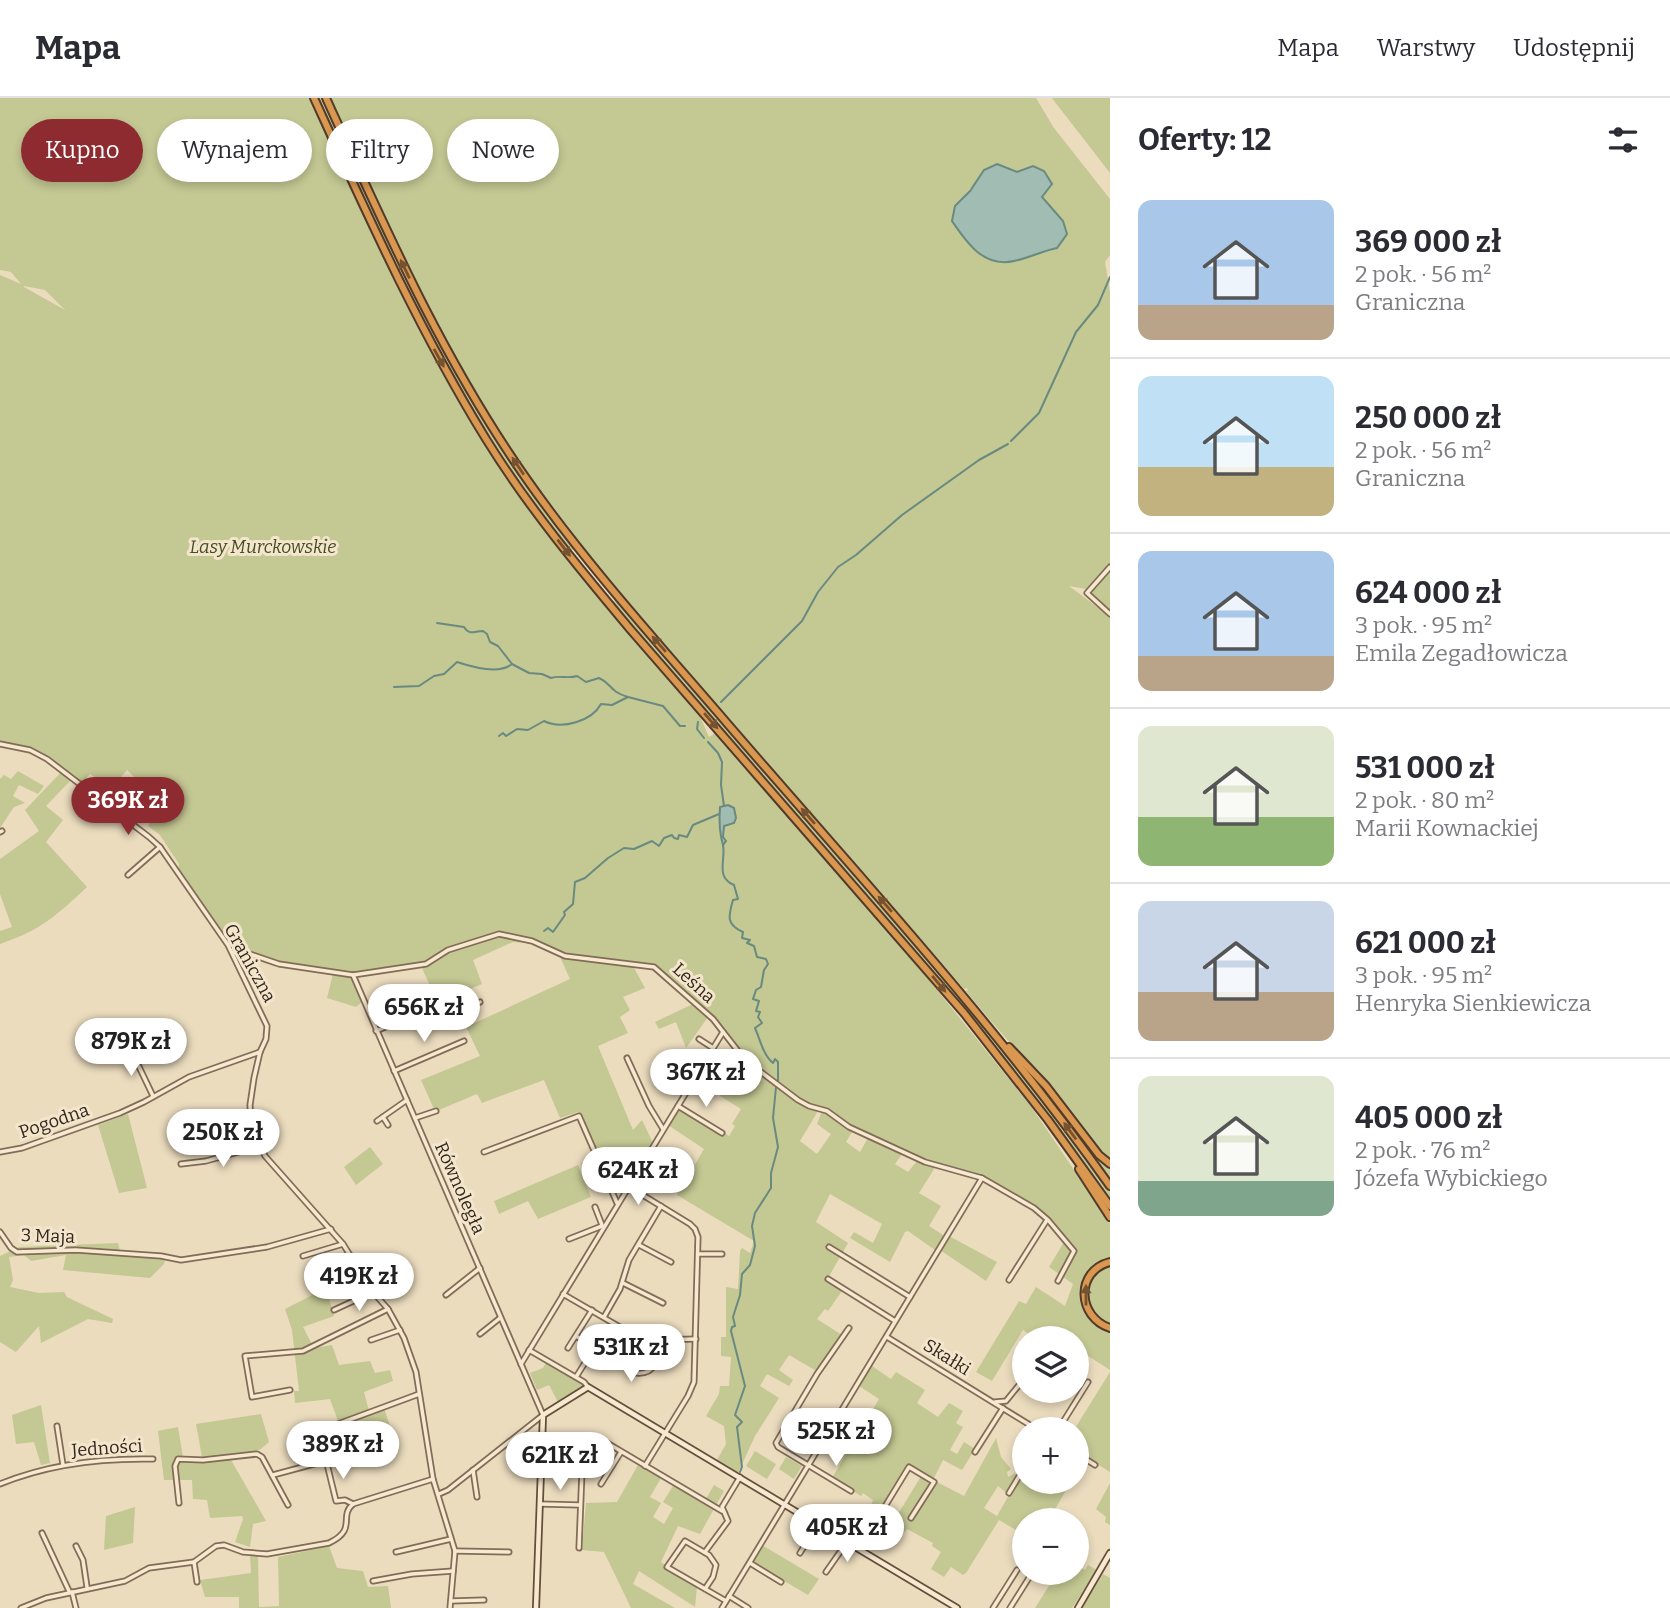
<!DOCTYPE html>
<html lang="pl">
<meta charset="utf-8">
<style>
:root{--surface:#fff;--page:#f2f2f3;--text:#2b2b33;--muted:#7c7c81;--line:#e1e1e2;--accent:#8e2b30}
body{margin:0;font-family:Bitter,serif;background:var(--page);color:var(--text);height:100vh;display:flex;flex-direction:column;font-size:26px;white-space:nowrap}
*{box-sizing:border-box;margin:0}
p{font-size:23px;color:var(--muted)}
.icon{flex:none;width:38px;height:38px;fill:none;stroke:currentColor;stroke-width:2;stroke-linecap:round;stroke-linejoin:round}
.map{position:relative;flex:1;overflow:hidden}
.sheet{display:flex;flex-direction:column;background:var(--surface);width:560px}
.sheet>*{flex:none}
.guide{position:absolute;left:21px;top:21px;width:665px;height:63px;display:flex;gap:14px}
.fabs{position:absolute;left:1012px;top:1228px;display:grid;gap:14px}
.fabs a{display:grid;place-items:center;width:77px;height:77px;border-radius:50%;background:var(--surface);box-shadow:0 4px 10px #0003;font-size:35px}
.price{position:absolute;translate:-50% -60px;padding:0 16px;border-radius:24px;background:#fff;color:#222;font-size:23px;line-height:46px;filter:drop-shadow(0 2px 4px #0008)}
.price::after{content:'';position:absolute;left:50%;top:42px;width:21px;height:16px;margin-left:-10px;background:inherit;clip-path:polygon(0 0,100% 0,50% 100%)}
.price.selected{background:var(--accent);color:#fff}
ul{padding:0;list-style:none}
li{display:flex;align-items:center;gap:21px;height:175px;padding:0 28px}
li+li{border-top:2px solid var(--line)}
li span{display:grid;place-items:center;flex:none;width:196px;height:140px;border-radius:14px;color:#555}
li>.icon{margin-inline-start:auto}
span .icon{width:84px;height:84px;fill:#fffc;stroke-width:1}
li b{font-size:30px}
h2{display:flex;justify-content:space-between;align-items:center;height:84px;padding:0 28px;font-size:30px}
.tag{padding:0 24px;border-radius:32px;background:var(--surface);box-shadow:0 4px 10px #0003;font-size:24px;line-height:63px}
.tag.selected{background:var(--accent);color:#fff}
header{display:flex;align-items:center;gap:42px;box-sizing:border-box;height:98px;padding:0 35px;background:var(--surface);border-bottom:2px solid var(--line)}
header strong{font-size:33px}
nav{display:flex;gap:38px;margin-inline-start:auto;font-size:24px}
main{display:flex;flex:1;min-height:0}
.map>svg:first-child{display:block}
.green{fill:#c4c893;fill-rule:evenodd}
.water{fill:#a1bdb3;stroke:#698a80;stroke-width:2}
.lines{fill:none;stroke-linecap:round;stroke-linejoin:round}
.stream{stroke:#698a80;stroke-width:2}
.street-casing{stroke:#826c58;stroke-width:7}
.secondary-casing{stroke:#644e3b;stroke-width:8}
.highway-casing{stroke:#503b2c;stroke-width:10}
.street{stroke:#f7e9d0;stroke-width:3.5}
.secondary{stroke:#f7e9d0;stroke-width:4.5}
.highway{stroke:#d99750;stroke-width:6}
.oneway{fill:#755331}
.labels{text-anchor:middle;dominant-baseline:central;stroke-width:6;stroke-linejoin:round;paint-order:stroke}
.park-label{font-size:18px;font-style:italic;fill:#454e23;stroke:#f3e6cd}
.street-label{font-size:18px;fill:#32261c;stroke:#f3e6cd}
</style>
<header>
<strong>Mapa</strong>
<nav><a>Mapa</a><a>Warstwy</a><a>Udostępnij</a></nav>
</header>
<main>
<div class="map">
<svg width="1110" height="1510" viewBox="0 0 1110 1510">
<rect width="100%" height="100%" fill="#ebdcbe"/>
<g class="green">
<path d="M0 0H310L412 217 448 284 497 365 504 372 529 407 696 609 709 639 715 635 717 637 904 851 1030 1007 1110 1125V1161C1071 1172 1074 1219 1110 1232V1272L1088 1258 1079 1271 1076 1269V1241H1035L1023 1232 992 1283 976 1274 1019 1203 1026 1206 1036 1189 1065 1208 1073 1186 1049 1169 1064 1144 1073 1151 1035 1109 983 1078 926 1063 851 1029 827 1012 798 1001 759 972 740 953 714 921 655 868 564 857 532 842 498 835 452 849 427 864 396 870 353 875 273 862 232 851 178 773 179 766 160 737 148 728 162 706 127 672 111 690 90 676 82 685 74 679 46 708 63 722 46 744 87 789C56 818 41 832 0 846V833L12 829 0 796V761L39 733 25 712 64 671 29 650 0 644V177L21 186 11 174 0 172ZM24 188 45 192 65 212 24 189Z"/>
<path d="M317 0H323C364 87 401 176 448 259 485 325 528 390 574 450L570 454C528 399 488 342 454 282 401 192 361 95 317 0Z"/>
<path d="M330 0H1036L1054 30 1110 101V157L1105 164 1110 194V467L1086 491 1069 488 1100 511 1107 512 1091 496 1095 487 1110 473V1063L1049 988C1043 974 1035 970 1024 959 1003 938 984 915 965 892L968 893 967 890 964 891 607 480 527 374 474 292 427 208ZM997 66 1017 74 1051 110 1057 150 1038 154 1013 163 955 108C970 94 979 74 997 66Z"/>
<path d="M1052 0H1110V75L1055 4Z"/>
<path d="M616 501 955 892 1075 1044 1110 1093V1103C960 891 781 701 612 505Z"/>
<path d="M18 673 44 688 38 696 19 687 13 698 25 705 14 709 0 730V681L4 677 11 681Z"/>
<path d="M496 838 530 845 513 844 473 862 482 886 438 905 421 868 449 854Z"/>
<path d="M560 859 633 868 645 890 623 899 630 912 620 919 628 935 598 948 633 1032 642 1022 653 1045 633 1076 626 1062 604 1071 578 1014 560 1020 544 982 482 1005 477 996 439 1012 434 1011 421 982 480 958 466 929 570 881Z"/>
<path d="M333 876 353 879 362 904 356 909 327 900Z"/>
<path d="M695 905 708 919 686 950 676 924 659 931 655 924Z"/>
<path d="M743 961 808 1011 818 1013 800 1043 817 1056 831 1036 817 1026 822 1013 852 1034 846 1044 860 1054 868 1040 902 1056 895 1066 908 1074 917 1063 936 1068 919 1095 941 1108 929 1128 943 1137 947 1136 935 1152 908 1133 905 1134 890 1164 850 1140 854 1134 873 1145 882 1126 830 1096 816 1124 848 1145 828 1180 844 1190 828 1213 825 1211 817 1221 845 1239 820 1275 789 1257 779 1272 793 1282 789 1288 767 1276 760 1288 779 1300 755 1338 738 1375 717 1362 726 1346 724 1328 706 1318 719 1296 720 1288H729L731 1259 721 1258V1239H726V1189L738 1191 740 1153 742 1150 750 1155 754 1143 677 1097 704 1051 668 1027 681 1008 729 1038 735 1028 732 1026 741 1011 720 998Z"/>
<path d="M1028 971 1099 1061 1110 1070V1081Z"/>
<path d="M128 1016 147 1090 119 1095 98 1027Z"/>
<path d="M370 1049 383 1066 356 1087 344 1069Z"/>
<path d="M578 1067 591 1099 538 1121 528 1103 499 1116 494 1103Z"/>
<path d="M949 1138 997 1164 986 1183 940 1152Z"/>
<path d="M118 1145 120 1153 166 1155 164 1166 150 1180 63 1172 66 1157 31 1163 24 1157 9 1159 13 1182 10 1189 39 1195 64 1194 67 1199 113 1221 112 1225 88 1221 41 1245 39 1228 16 1254 0 1244V1158L19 1149Z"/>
<path d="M1110 1166V1226C1079 1213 1079 1179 1110 1166Z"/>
<path d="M326 1190 334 1218 303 1229 314 1250 332 1247 339 1267 370 1263 375 1275 390 1272 393 1283 364 1294 369 1313 383 1307 395 1343 353 1353 344 1322 338 1323 330 1301 295 1305 294 1293H299L292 1232 285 1211Z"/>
<path d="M547 1263 584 1285V1288L558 1304 549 1287 537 1292 530 1275 543 1270Z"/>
<path d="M872 1268 891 1281 896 1274 925 1292 917 1305 938 1319 949 1305 963 1313 956 1325 963 1329 950 1352 957 1356 964 1344 975 1351 962 1372 943 1362 933 1382 964 1398 996 1340 1001 1359 1011 1371 1007 1374 1008 1379 1015 1375 1018 1382 1043 1395 1049 1384H1071L1048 1423H1024V1451L1015 1446 1021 1435 999 1422 966 1475 963 1477 951 1469 944 1479 931 1471 941 1454 932 1448 933 1445 907 1431 905 1434 892 1426 923 1375 908 1367 881 1413 871 1407 873 1402 863 1395 861 1398 832 1380 879 1301 859 1288ZM998 1388 1009 1397 997 1418 984 1410Z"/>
<path d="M1110 1274V1374L1076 1353V1332H1074Z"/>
<path d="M41 1307 50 1365 41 1367 34 1344 16 1346 12 1317Z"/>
<path d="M261 1316 269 1344 261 1351 231 1362 266 1423 253 1426 250 1449 235 1444 243 1421 242 1418 210 1420 207 1402 193 1401 192 1382H164L158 1333 178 1329 183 1359H202L196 1326Z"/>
<path d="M755 1353 776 1366 767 1381 746 1368Z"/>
<path d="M786 1359 802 1368 794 1381 779 1371Z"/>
<path d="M638 1367 661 1380 650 1399 661 1405 653 1419 664 1426 673 1410 663 1404 673 1388 703 1401H706L714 1387 724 1393 700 1436 678 1428 661 1464 697 1489 695 1509 639 1473 633 1486 675 1510H631L604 1454 582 1452 586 1405 617 1404Z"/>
<path d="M1110 1385V1427L1105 1424 1106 1419 1096 1411Z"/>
<path d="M135 1409 133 1445 104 1452 106 1418Z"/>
<path d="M762 1447 819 1481 808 1497 752 1464Z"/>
<path d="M329 1448 337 1470 363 1473 368 1489 388 1488 391 1510H239V1499H205L200 1482 251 1475 250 1457 258 1459 259 1509 279 1508 278 1459Z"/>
<path d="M1076 1466 1085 1472 1088 1467 1097 1472 1072 1510H1035L1057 1475H1076Z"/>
<path d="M1103 1476 1110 1480V1510H1082Z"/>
</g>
<g class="water">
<path d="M997 66 1017 74 1033 68 1044 73 1052 86 1042 99 1063 123 1067 136 1057 150C1042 153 1029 160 1014 163 984 170 967 145 952 123L955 108 970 93 984 72Z"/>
<path d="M728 707 734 710 736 720 734 725 724 728 723 739 726 743 723 747C719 734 719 722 720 709Z"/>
</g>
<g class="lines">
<g class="stream">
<path d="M1011 343 1039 315 1076 234 1098 207 1110 179"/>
<path d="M437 525 464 529C470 538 474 533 483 533L487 536 490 544 498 548 512 566"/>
<path d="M394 589 419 588 434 578 444 576 457 564C472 569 499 577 512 566L529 575 542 576 551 580C559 577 568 581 577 578L586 584 599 580C613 586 608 593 628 599"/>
<path d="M721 604 802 523 818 494 838 469 856 457 902 417 979 362 1008 346"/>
<path d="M698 624 697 631 704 640"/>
<path d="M499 638 503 635 506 638 517 631 528 632 544 623C562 632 592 623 601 606L612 607 628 599 663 608 680 628H685"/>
<path d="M708 644 718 655 722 664 721 687 724 708"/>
<path d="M723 747C726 762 715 779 734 787L738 801 733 802C729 817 725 826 743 834L742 840 750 842 747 845 754 848 757 859 766 861 768 866 764 872 761 889 756 892 753 901 759 903 756 913 760 914 758 919 762 925 755 930C760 941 763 957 773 965L775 961 778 964V984"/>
<path d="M544 833 548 830 553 834 565 817 564 814 573 806 575 784 585 780 608 760 624 750 634 751 652 743 659 748 664 740 672 737 674 740 678 741 679 737 687 739 693 727 719 716"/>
<path d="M740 1374 742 1369 737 1329 742 1324 735 1317 745 1288 731 1233 732 1229 735 1228 733 1219 740 1197 742 1176 750 1167 755 1148 752 1128 755 1115 771 1090V1075L778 1049 773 1020 776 989"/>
</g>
<defs>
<g id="street">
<path d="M1110 469 1087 495 1110 516"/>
<path d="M0 646 30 652 47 661 149 739 160 749 228 847 267 928 266 941 260 954 254 980 250 1007 251 1028 265 1058 343 1146 373 1194 388 1211 404 1240 416 1274 433 1381 455 1453 450 1510"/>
<path d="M0 734 2 733"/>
<path d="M128 777 160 749"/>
<path d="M233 855 238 852 279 866 353 877 426 866 448 852 499 836 532 843 565 858 654 869 713 921 738 953 757 971 798 1002 809 1008 827 1013 849 1029 925 1064 982 1080 1034 1110 1048 1122 1074 1153 1058 1183"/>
<path d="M353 877 543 1317 448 1392 439 1396"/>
<path d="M376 933 416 916 423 925 428 926 480 904"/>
<path d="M699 941 713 950"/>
<path d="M131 952 153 998"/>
<path d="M627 960 649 1008 663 1031"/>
<path d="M394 973 464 943"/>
<path d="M678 1008 722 1035"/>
<path d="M383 1019 388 1027"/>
<path d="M415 1020 436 1013"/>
<path d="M377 1023 407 1002"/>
<path d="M0 1054 22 1050 120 1015 144 1004 189 979 260 954"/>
<path d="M484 1054 579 1018 617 1105"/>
<path d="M181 1066 206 1063 260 1048"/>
<path d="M628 1088 690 1126 695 1131 698 1139 694 1284 688 1298 645 1368"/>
<path d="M595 1109 602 1127"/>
<path d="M0 1134 11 1150 17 1154 76 1152 161 1158 181 1162 267 1149 331 1131"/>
<path d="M569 1141 602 1128"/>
<path d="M639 1147 671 1164"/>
<path d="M829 1149 910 1199"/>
<path d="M698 1156H722"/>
<path d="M303 1158 343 1146"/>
<path d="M828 1181 895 1223"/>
<path d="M1009 1182 1047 1122"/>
<path d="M623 1185 663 1205"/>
<path d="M563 1196 637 1239 657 1242 696 1241"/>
<path d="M446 1197 480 1170"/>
<path d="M334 1212 373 1194"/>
<path d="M604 1219 620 1191 629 1162 661 1108"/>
<path d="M849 1230 817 1276 776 1345 778 1349 851 1393"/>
<path d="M480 1236 500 1220"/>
<path d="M576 1238 636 1275C659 1277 656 1258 657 1242"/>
<path d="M887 1239 1038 1332"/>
<path d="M371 1242 400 1232"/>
<path d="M568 1250 592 1212"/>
<path d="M529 1252 584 1284 588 1289"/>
<path d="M521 1266 723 934"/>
<path d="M576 1279 595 1249"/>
<path d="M290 1292 252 1299 245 1258 303 1253 388 1211"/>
<path d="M995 1304 1006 1303 1024 1281"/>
<path d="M57 1328 63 1367"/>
<path d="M1058 1332 1088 1284"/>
<path d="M975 1354 1003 1310"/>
<path d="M1076 1355 1095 1367"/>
<path d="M473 1372 477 1399"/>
<path d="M273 1377 325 1363"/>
<path d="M0 1386C48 1366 101 1360 153 1361"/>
<path d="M601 1386 621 1354"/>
<path d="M1049 1387 1051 1384"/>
<path d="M1009 1395 1024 1370"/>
<path d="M179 1405 175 1368 178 1361 203 1362 257 1356 262 1359 288 1407"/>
<path d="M353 1406 345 1402 336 1403 319 1333 419 1296"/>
<path d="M540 1406 580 1407"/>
<path d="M42 1435 69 1493"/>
<path d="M76 1448 83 1462 87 1489"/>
<path d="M579 1450 583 1347 585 1341 591 1338 597 1339 722 1413"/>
<path d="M859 1451 909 1369 934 1384 911 1420"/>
<path d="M455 1453 509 1454"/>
<path d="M396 1454 451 1441"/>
<path d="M705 1454 728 1423 722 1409 740 1379"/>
<path d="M800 1455 818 1426"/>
<path d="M194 1464 197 1484"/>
<path d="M750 1465 781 1484"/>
<path d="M826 1474 847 1444"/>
<path d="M373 1483 412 1476 453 1473"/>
<path d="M705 1491 713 1479 716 1467 709 1457 685 1443 667 1469 726 1503"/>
<path d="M72 1494 76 1510"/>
<path d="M729 1498 748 1510"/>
<path d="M451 1503 484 1502"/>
<path d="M21 1510 46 1500 125 1483 149 1470 194 1464 216 1448 224 1447 243 1454 267 1456 329 1445C358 1431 338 1419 353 1406L433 1381"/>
<path d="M722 1510 982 1080"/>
<path d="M993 1510 1017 1472"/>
<path d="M1010 1510 1032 1475"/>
</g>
<g id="secondary">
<path d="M536 1510 543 1317 588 1289 957 1510"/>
<path d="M1078 1510 1110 1455"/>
</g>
<g id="highway">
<path d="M314 0C367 116 419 232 486 341 528 409 579 470 630 531L964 915 1048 1022 1110 1108"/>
<path d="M326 0C386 132 444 264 528 383 588 468 658 545 726 624 857 776 994 924 1110 1088"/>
<path d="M1009 949 1046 988 1099 1057 1110 1066"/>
<path d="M1079 1071 1110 1119"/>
<path d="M1110 1164C1075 1173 1077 1219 1110 1230"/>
</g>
</defs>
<use href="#street" class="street-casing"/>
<use href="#secondary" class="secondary-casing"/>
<use href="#highway" class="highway-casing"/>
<use href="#street" class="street"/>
<use href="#secondary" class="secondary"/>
<use href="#highway" class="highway"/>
</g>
<defs><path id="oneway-solid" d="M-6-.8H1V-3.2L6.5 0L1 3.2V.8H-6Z" transform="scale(1.75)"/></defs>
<g class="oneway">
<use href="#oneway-solid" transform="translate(405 171) rotate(-116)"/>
<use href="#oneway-solid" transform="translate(439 260) rotate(61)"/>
<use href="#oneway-solid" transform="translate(518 368) rotate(-124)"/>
<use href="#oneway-solid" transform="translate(564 450) rotate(52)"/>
<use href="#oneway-solid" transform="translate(659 546) rotate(-131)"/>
<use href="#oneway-solid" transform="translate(711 623) rotate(49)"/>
<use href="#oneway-solid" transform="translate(808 718) rotate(-131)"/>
<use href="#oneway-solid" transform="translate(885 806) rotate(-131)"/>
<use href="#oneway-solid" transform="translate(939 886) rotate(50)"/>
<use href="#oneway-solid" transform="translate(1070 1033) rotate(-126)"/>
<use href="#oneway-solid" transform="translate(1086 1197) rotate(-90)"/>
</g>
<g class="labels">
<g class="park-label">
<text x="263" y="449">Lasy Murckowskie</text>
</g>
<g class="street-label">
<text transform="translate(250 865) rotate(61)">Graniczna</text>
<text transform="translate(694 885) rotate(42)">Leśna</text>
<text transform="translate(54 1023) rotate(-19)">Pogodna</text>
<text transform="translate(460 1090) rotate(66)">Równoległa</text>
<text transform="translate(48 1138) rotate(2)">3 Maja</text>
<text transform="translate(947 1259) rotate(32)">Skałki</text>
<text transform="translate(107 1350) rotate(-4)">Jedności</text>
</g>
</g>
</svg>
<div class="fabs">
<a><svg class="icon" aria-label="layers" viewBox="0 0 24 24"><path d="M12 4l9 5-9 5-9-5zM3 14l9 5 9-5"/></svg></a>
<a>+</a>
<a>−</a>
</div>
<b class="price selected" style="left:128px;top:739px">369K zł</b>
<b class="price" style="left:424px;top:946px">656K zł</b>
<b class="price" style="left:131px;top:980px">879K zł</b>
<b class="price" style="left:706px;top:1011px">367K zł</b>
<b class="price" style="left:223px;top:1071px">250K zł</b>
<b class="price" style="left:638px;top:1109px">624K zł</b>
<b class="price" style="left:359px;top:1215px">419K zł</b>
<b class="price" style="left:631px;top:1286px">531K zł</b>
<b class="price" style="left:836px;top:1370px">525K zł</b>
<b class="price" style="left:343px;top:1383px">389K zł</b>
<b class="price" style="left:560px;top:1394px">621K zł</b>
<b class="price" style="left:847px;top:1466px">405K zł</b>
<div class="guide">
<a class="tag selected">Kupno</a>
<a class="tag">Wynajem</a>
<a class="tag">Filtry</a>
<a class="tag">Nowe</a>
</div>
</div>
<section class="sheet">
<h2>Oferty: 12<svg class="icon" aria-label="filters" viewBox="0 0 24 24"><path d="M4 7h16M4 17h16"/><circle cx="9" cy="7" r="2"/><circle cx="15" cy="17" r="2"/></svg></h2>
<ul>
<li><span style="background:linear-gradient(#a9c7e8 75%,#b9a48a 0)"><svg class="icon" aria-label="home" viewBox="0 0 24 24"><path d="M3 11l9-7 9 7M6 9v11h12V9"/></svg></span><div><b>369 000 zł</b><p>2 pok. · 56 m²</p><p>Graniczna</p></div></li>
<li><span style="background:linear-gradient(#bfe0f5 65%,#c2b280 0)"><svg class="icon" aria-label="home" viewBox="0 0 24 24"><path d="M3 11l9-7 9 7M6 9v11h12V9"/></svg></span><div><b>250 000 zł</b><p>2 pok. · 56 m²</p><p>Graniczna</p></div></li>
<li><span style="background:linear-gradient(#a9c7e8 75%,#b9a48a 0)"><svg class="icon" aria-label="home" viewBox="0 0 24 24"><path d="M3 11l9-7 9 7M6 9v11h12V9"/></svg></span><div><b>624 000 zł</b><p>3 pok. · 95 m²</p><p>Emila Zegadłowicza</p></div></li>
<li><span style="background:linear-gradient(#dfe7d0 65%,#8fb573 0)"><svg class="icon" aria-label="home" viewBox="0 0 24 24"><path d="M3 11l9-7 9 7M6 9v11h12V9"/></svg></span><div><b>531 000 zł</b><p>2 pok. · 80 m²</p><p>Marii Kownackiej</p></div></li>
<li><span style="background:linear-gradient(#c9d6e8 65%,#b9a48a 0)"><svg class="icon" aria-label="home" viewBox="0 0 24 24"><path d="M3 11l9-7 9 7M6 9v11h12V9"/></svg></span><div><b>621 000 zł</b><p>3 pok. · 95 m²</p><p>Henryka Sienkiewicza</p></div></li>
<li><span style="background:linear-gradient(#dfe7d0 75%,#7fa58c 0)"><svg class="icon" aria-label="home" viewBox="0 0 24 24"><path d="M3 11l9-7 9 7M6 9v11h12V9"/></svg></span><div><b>405 000 zł</b><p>2 pok. · 76 m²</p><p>Józefa Wybickiego</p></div></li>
</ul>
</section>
</main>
